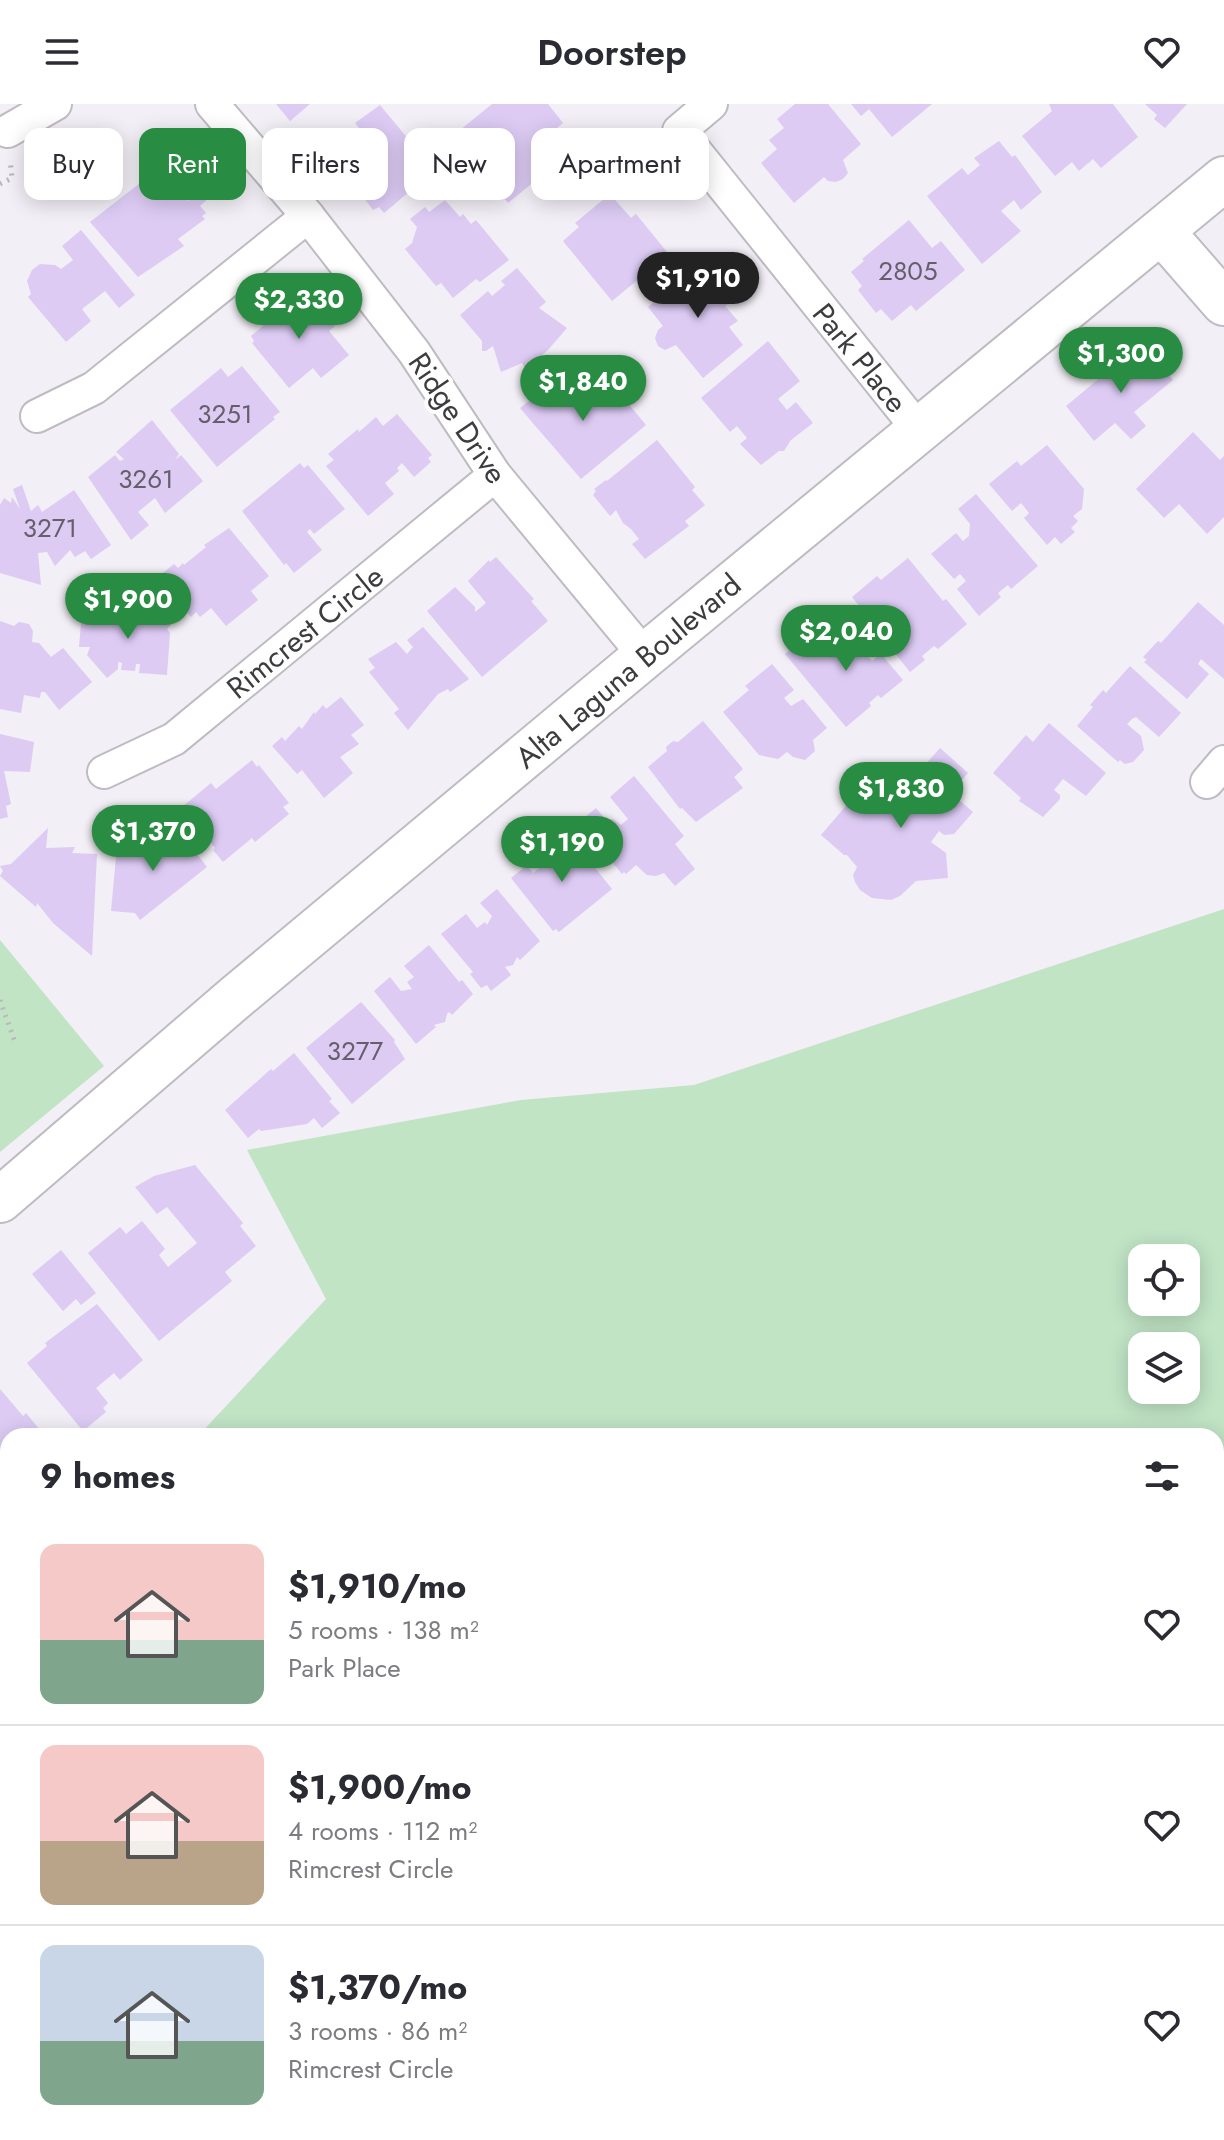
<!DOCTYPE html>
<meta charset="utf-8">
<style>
:root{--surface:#fff;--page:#f7f7f7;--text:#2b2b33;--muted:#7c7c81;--line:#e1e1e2;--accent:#288d42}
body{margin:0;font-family:Jost,sans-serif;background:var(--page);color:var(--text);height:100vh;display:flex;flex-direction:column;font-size:30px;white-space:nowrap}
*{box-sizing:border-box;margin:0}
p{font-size:26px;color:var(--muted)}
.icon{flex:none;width:44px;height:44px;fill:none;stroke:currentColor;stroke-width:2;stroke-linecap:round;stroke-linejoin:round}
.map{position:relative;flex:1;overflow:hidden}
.side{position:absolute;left:0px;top:1324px;width:1224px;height:712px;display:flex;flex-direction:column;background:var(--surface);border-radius:24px 24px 0 0;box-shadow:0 4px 20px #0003}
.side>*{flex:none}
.hud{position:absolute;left:24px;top:24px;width:800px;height:72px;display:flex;gap:16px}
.controls{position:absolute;left:1128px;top:1140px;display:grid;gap:16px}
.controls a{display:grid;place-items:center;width:72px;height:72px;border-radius:16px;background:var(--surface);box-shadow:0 4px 20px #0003;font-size:40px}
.price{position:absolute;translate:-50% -68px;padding:0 18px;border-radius:28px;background:var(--accent);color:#fff;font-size:26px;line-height:52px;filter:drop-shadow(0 2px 4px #0008)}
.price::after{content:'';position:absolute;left:50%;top:48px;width:24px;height:18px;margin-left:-12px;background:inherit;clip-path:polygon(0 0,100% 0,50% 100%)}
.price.current{background:#222;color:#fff}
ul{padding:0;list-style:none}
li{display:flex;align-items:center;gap:24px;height:200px;padding:0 40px}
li+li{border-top:2px solid var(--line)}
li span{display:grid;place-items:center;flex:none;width:224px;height:160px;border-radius:16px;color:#555}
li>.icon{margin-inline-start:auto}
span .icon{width:96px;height:96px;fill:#fffc;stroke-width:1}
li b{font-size:34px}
h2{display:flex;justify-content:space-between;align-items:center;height:96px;padding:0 40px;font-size:34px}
.tag{padding:0 28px;border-radius:16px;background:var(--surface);box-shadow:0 4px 20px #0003;font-size:28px;line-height:72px}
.tag.current{background:var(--accent);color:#fff}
header{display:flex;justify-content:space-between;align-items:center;height:104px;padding:0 40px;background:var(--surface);font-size:36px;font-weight:600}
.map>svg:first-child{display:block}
.green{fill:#c1e4c5;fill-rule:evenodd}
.building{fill:#ddcbf4}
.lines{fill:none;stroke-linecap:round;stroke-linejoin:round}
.street-casing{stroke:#bebcc2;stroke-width:36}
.secondary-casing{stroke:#bebcc2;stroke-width:48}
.path{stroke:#b9b7bc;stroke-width:5;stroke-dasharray:2 6;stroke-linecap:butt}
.street{stroke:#fff;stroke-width:32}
.secondary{stroke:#fff;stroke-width:44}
.labels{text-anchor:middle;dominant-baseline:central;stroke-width:8;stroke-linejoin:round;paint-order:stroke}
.number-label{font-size:26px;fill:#645f6b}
.street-label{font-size:30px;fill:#3c3b3d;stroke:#fefeff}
</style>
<header><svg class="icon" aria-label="menu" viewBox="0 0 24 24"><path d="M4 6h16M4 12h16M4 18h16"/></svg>Doorstep<svg class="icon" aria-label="heart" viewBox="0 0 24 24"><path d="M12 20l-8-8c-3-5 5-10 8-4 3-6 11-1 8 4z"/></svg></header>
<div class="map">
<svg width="1224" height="2036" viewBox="0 0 1224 2036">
<rect width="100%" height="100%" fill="#f2eff6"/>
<g class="green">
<path d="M1224 805V2036H0V1502L8 1495V2028H1216V1332H198L326 1195 247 1046 521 996 694 981ZM1142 1154H1186V1198H1142ZM1142 1242H1186V1286H1142Z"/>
<path d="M0 836 104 962 0 1048Z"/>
</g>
<g class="building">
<path d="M276 0H310L290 17Z"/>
<path d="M492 0H548L563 19 546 33 555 44 538 58 546 68 508 99 476 60 483 54 460 26Z"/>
<path d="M795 0H828L861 40 843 56 848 69 843 75 836 78 828 77 824 73 794 99 761 59 777 45 769 36 784 24 777 15Z"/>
<path d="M851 0H932L892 33 869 5 861 12Z"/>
<path d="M1049 0H1113L1138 33 1101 64 1093 55 1079 67 1072 58 1055 72 1022 32 1052 7Z"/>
<path d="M1145 0H1187L1165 24 1154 15 1157 11Z"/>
<path d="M380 1 409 36 405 39 430 70 384 109 379 103 373 106 356 84 360 80 350 68 344 74 328 60 320 41 325 37 327 39 344 25 350 31 359 24 355 19Z"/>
<path d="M999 37 1012 53 1015 51 1042 88 1021 106 1014 96 1001 107 1021 127 982 160 927 92 962 64 968 71 980 61 974 54Z"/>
<path d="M158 65 168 68 185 82 179 86 188 97 204 84 210 93 200 102 206 109 202 112 205 115 178 135 184 142 138 173 90 118Z"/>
<path d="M610 90 631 114 636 110 676 159 647 183 640 174 612 197 563 137 579 123 575 119Z"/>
<path d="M445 96 460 113 463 110 471 120 476 116 509 156 480 178 476 175 453 194 441 179 436 182 405 145 412 139 417 123 410 115 425 103 429 108Z"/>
<path d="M909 116 932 144 941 137 965 166 916 207 911 201 892 217 881 205 876 209 858 186 862 182 851 168 864 157 862 155Z"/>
<path d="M81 126 135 191 119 204 105 187 82 205 91 217 66 238 28 193 31 190 27 177 32 166 40 160 55 161 61 165 73 156 62 142Z"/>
<path d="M704 157 735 195 725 202 738 217 729 223 743 241 703 274 676 241 665 246 658 242 655 234 658 226 663 222 648 203Z"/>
<path d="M517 164 546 198 539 204 567 224 548 246 531 260 525 264 522 259 501 268 493 242 486 247H482V237L460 211 488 187 492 192 505 181 501 177Z"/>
<path d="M305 186 335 222 329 227 349 251 321 274 313 264 289 284 252 239 254 237 251 232 271 215 269 212 284 199 287 202Z"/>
<path d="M768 237 800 277 778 295 787 306 796 298 813 319 791 336 784 347H779L761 361 740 340 747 334 737 322 730 328 701 294Z"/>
<path d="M1142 239 1173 276 1134 308 1146 322 1131 335 1115 319 1094 337 1066 302Z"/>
<path d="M242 262 280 308 273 313 275 315 217 363 170 306 221 264 228 273Z"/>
<path d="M571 273 591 291 603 277 619 296 622 292 646 321 581 375 520 304 554 277 562 283Z"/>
<path d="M397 310 432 351 428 354 431 358 414 373 402 359 397 364 399 367 385 379 394 390 368 412 326 362 334 356 328 350 358 325 359 328 376 313 383 322Z"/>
<path d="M152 316 179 350 175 356 181 351 203 377 165 409 155 394 138 408 149 421 131 436 88 373 115 351 120 357 124 355 116 348Z"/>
<path d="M1193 328 1220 356 1224 352V413L1207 430 1179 400 1164 414 1136 385Z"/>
<path d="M657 336 695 383 692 386 705 401 685 417 689 422 645 455 632 440 639 435 631 425 623 419 616 406 610 412 593 391 596 387 594 385 606 376 607 377Z"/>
<path d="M1047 341 1084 385 1082 405 1073 412 1078 417 1071 424 1075 428 1061 440 1055 433 1047 441 1024 414 1029 409 1021 399 1012 407 989 380 1017 357 1021 362Z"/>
<path d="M300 359 304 364 308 361 345 405 314 430 310 425 307 428 322 446 294 469 286 459 284 461 242 407Z"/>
<path d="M22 381 31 407 38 401 42 408 74 386 111 441 91 455 85 447 75 453 70 446 55 462 47 448 38 449 41 481 0 469V401L4 394 11 399 12 393 20 405 13 385Z"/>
<path d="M976 390 1038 462 1011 485 1008 481 998 489 1001 493 979 512 957 485 966 477 960 470 954 475 931 450 956 429 963 437 969 432 970 420 958 405Z"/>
<path d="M229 424 269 472 251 487 258 496 226 522 211 504 200 513 196 508 191 513 180 500 186 496 173 480 169 484 159 472 174 460 178 464 183 459 184 461 206 443 204 441Z"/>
<path d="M496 453 534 495 531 497 548 517 482 573 427 507 455 483 475 503V508L486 499 468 477 489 456 490 458Z"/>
<path d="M908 454 943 497 946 495 967 520 938 545 934 542 922 552 925 556 910 568 881 532 893 522 885 512 874 520 852 493 877 472 881 476Z"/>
<path d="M140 496 148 497 151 502 149 513H157L162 519 166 516 171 521 167 525 170 529 167 571 139 569 140 560H136L135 567 121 566 122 559 118 558V565L107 574 87 551 90 543H79L81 519 101 517 102 510 109 511V507L123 508V503H132Z"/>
<path d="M1198 498 1224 521V575L1201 555 1198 560 1209 570 1187 595 1144 558 1147 556 1143 553 1158 537 1161 539Z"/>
<path d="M0 517 14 522 19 518 29 520 33 527 32 538 39 539 51 553 63 544 92 578 59 606 45 588H41L40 594 24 591 21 609 0 605Z"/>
<path d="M852 518 874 544 867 551 872 557 881 550 903 576 881 594 878 591 869 599 871 602 846 623 785 550 803 535 815 550H821L830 543 827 539Z"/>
<path d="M423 523 469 575 450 588 448 585 438 590 408 626 394 609 399 605 369 568 375 564 368 555 396 538 407 550 413 543 407 536Z"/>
<path d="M772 560 794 586 784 594 791 602 803 595 827 624 813 636 815 647 805 656 793 653 787 648 778 655 759 651 723 608 749 586 745 582Z"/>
<path d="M1130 562 1181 609 1159 633 1136 613 1132 615 1127 620 1141 632 1144 646 1133 658 1125 660 1120 656 1118 658 1077 622 1093 603 1090 601 1103 586 1106 589Z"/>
<path d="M341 593 364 621 351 631 359 640 340 653 353 669 324 694 302 666 297 670 272 642 282 633 285 637 299 622 302 625 314 608 315 610 323 601 326 605Z"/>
<path d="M703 617 743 665 734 673 743 684 696 718 682 704 680 705 648 663 667 647 666 643 673 637 678 638Z"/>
<path d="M1049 619 1106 669 1086 692 1063 675 1054 686 1060 691V695L1043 713 1019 697 1021 694 993 669 1026 631 1033 638Z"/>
<path d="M0 630 34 638 30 668 4 667 11 700 6 702 8 713 0 715Z"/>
<path d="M940 644 968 669 951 689 973 708 954 730 944 731 939 727 931 738 946 749 948 774 916 777 900 792 891 796 872 794 860 786 855 778 853 771 857 763 847 751H844L821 731 863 682 870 688 880 676 897 692 918 690 916 671Z"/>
<path d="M252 656 257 663 259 661 289 699 283 703 289 710 255 738 252 734 223 758 213 746 215 744 182 703 211 679 216 685Z"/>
<path d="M634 672 684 732 675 740 695 765 675 782 664 769 656 772 647 771 636 761 626 770 624 768 622 770 579 718 596 704 606 716 613 715 621 721 628 715 610 693Z"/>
<path d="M176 723 207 763 140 816 135 809 111 807 117 742 136 741 154 736Z"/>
<path d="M48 724 46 744 75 743 72 749 97 750 92 852 53 819 37 799 36 803 0 772 3 767 0 762 11 760Z"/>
<path d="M567 729 612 785 559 828 556 825 553 827 511 774 527 761 533 769 545 760 539 752Z"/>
<path d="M497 785 540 837 520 856 517 853 513 861 505 863 511 871 491 887 487 881 481 884 470 870 473 868 441 830 466 810 477 824 485 818 487 821 492 812 480 799Z"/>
<path d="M429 841 459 878 462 876 473 890 452 911 449 908 447 910 445 918 434 921 436 923 416 940 374 887 390 873 401 887 412 885 407 878 414 873 404 862Z"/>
<path d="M361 898 395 936 394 938 405 955 352 1000 306 944Z"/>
<path d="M294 949 332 995 329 997 340 1009 322 1024 314 1014 307 1020 261 1027 259 1025 248 1034 225 1006 271 965 273 967Z"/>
<path d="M195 1061 243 1119 240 1122 256 1142 225 1168 232 1177 159 1237 88 1149 120 1123 126 1130 142 1117 165 1145 159 1151 168 1163 197 1139 167 1103 157 1110 135 1083 154 1072Z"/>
<path d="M61 1146 96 1189 81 1201 76 1195 63 1207 32 1170Z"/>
<path d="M97 1200 143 1256 120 1276 114 1269 96 1284 108 1299 103 1304 106 1308 83 1327 27 1259 47 1242 45 1239Z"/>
<path d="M0 1285 23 1312 26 1309 45 1332H8V1345L5 1341 0 1345Z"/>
</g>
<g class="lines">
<defs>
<g id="street">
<path d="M212 0 308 112 414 248 495 371 645 552"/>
<path d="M711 0 679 27 919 326"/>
<path d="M8 27 55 0"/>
<path d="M37 312 94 284 308 112"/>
<path d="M104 668 174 635 495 371"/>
<path d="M1207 678 1224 658"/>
</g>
<g id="secondary">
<path d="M1162 128 1224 199"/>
<path d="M0 1096 236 893 645 552 1224 75"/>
</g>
</defs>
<use href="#street" class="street-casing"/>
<use href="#secondary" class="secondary-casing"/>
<g class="path">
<path d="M0 80 12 74 10 56"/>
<path d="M0 896 16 941"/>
</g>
<use href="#street" class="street"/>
<use href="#secondary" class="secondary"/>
</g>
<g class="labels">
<g class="number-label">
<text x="908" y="167">2805</text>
<text x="225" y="310">3251</text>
<text x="146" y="375">3261</text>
<text x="50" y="424">3271</text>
<text x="355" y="947">3277</text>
</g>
<g class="street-label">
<text transform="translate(860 254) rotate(51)">Park Place</text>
<text transform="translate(458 314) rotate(56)">Ridge Drive</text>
<text transform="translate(305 528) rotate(-39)">Rimcrest Circle</text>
<text transform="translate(628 567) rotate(-40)">Alta Laguna Boulevard</text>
</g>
</g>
</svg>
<div class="controls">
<a><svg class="icon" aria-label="locate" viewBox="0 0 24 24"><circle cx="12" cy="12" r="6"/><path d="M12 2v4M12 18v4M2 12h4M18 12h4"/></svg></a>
<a><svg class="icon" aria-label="layers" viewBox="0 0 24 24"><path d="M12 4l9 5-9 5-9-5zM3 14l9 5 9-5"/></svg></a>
</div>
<b class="price current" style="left:698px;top:216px">$1,910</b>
<b class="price" style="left:299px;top:237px">$2,330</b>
<b class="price" style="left:1121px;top:291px">$1,300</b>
<b class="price" style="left:583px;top:319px">$1,840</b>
<b class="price" style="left:128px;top:537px">$1,900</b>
<b class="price" style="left:846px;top:569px">$2,040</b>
<b class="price" style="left:901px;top:726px">$1,830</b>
<b class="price" style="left:153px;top:769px">$1,370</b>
<b class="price" style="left:562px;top:780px">$1,190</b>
<div class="hud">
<a class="tag">Buy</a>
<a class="tag current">Rent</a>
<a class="tag">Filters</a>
<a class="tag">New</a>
<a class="tag">Apartment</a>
</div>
<section class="side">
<h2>9 homes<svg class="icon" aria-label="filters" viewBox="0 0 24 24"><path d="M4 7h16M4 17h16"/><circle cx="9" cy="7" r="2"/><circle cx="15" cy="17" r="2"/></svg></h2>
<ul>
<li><span style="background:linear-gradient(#f6c9c9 60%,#7fa58c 0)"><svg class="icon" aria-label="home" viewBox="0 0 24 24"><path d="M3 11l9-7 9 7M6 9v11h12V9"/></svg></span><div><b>$1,910/mo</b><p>5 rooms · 138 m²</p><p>Park Place</p></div><svg class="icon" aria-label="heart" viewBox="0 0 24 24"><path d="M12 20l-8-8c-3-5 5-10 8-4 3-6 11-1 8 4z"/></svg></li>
<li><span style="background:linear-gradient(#f6c9c9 60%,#b9a48a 0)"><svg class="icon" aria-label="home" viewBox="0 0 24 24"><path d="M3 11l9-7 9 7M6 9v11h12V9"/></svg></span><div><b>$1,900/mo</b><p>4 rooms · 112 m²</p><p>Rimcrest Circle</p></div><svg class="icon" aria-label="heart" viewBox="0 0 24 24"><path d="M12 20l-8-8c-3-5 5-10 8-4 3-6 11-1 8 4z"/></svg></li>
<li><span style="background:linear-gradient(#c9d6e8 60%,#7fa58c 0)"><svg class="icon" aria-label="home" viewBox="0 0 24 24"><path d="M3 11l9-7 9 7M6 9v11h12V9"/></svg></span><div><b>$1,370/mo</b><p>3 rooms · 86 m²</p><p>Rimcrest Circle</p></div><svg class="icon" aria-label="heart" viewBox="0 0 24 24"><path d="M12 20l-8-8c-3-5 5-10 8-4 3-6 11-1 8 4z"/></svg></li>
</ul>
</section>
</div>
